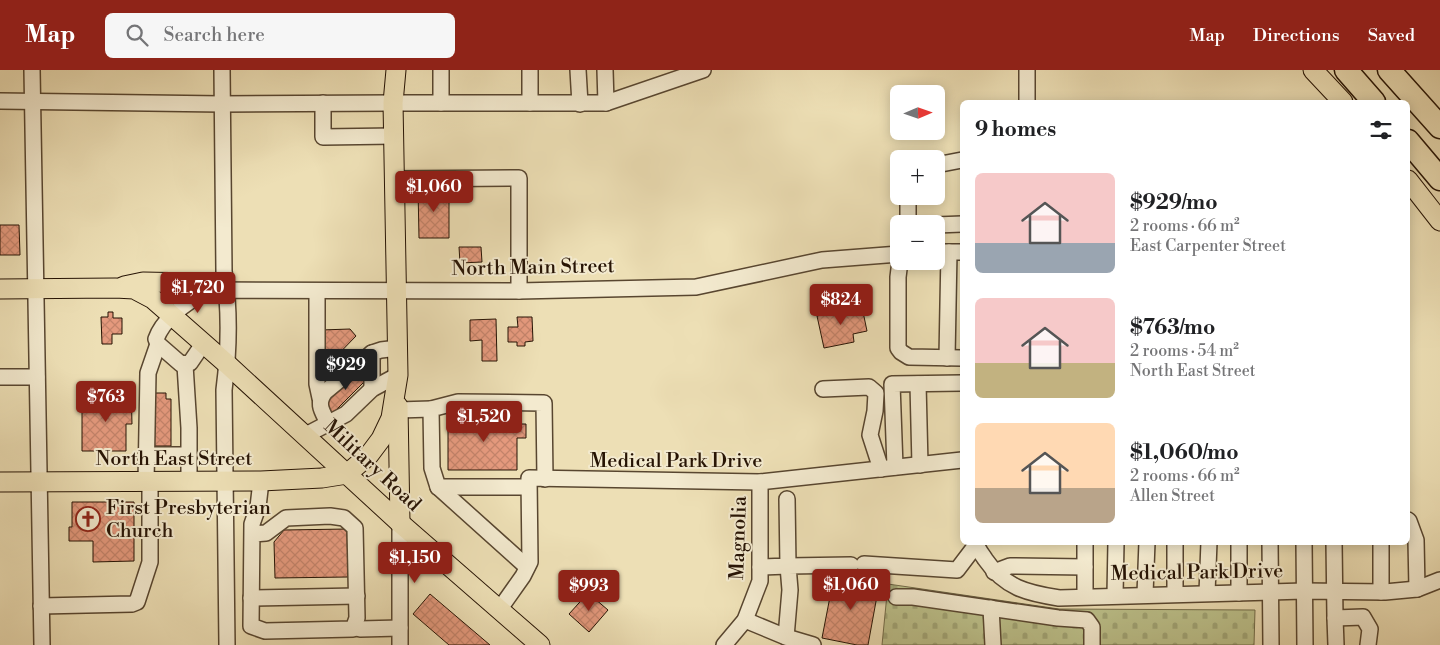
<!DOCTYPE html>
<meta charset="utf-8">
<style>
:root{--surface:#fff;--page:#f6f6f6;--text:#202124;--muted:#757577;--accent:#8f2418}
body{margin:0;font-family:"Libre Bodoni",serif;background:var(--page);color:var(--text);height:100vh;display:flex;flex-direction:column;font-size:19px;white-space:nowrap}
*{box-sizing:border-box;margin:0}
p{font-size:16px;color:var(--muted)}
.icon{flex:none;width:28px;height:28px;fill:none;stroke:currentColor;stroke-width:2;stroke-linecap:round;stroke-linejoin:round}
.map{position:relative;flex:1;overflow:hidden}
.sheet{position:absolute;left:960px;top:30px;width:450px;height:445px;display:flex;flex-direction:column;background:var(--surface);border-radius:8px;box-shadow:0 2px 12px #0003}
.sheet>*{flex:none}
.needle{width:32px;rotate:88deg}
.fabs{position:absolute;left:890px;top:15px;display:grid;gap:10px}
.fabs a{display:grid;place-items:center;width:55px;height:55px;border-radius:8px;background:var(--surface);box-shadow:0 2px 12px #0003;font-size:25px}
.price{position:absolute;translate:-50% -42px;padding:0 11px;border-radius:5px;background:var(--accent);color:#fff;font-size:16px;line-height:32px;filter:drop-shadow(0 1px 2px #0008)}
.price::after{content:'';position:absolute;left:50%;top:30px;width:15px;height:11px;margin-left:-8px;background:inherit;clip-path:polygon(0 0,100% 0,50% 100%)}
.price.active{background:#222;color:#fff}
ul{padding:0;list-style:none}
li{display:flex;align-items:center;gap:15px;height:125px;padding:0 15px}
li span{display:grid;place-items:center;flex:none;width:140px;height:100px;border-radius:8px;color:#555}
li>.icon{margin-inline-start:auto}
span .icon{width:60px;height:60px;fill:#fffc;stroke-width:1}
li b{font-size:21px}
h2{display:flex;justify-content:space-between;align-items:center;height:60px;padding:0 15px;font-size:21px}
header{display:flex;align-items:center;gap:30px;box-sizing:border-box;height:70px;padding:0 25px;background:var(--accent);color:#fff}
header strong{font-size:24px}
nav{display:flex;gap:28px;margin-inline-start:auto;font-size:18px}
.search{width:350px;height:45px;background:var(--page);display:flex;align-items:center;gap:12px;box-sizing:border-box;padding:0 18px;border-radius:8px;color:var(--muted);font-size:19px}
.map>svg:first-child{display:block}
.cemetery{fill:url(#cemetery-stones);stroke:#716a48}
.building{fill:url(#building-cross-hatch);stroke:#261304}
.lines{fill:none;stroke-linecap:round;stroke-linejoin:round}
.minor-casing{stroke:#584630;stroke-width:18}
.major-casing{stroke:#261304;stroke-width:21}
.highway-casing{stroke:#261304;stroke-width:25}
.minor{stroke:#f3eacf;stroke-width:15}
.major{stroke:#eddfb5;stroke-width:19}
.highway{stroke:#eddfb5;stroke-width:22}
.labels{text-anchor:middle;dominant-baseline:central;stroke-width:4;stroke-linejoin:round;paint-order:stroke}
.street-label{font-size:20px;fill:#261304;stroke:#f3eacf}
.poi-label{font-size:20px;fill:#261304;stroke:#f3eacf;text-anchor:start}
</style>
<header>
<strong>Map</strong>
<div class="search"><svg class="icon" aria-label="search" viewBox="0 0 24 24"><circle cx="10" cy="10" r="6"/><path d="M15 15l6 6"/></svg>Search here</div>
<nav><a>Map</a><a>Directions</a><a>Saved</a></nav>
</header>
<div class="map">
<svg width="1440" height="575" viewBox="0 0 1440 575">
<defs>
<pattern id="cemetery-stones" width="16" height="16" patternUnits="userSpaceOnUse" patternTransform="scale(1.25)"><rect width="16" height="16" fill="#bcc18b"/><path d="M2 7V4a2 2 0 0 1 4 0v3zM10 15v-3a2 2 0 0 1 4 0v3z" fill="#a1a576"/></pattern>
<pattern id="building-cross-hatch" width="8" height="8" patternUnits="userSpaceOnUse" patternTransform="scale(1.25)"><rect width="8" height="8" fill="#e4997d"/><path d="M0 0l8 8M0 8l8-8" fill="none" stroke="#c3836a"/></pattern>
</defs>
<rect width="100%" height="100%" fill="#eddfb5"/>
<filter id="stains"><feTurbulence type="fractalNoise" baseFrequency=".004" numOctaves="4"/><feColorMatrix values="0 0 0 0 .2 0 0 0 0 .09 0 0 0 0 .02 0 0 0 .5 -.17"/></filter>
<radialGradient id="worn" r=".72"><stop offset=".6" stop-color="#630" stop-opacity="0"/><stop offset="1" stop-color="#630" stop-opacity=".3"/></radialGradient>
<path class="cemetery" d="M888 514 1059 539 1255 540 1254 575H882Z"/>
<g class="building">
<path d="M418 118H449V168H419Z"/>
<path d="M0 155H19L20 185H0Z"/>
<path d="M459 177H481L482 192 460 193Z"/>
<path d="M851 234V239L862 237 867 261 853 264 854 272 824 278 817 246 836 242 835 237Z"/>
<path d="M108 242H113V248H122V264H112V274H102L101 247H108Z"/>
<path d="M517 247H532L533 271 525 272V276H517V272H508V257H518Z"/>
<path d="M496 249 497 291H482V270L470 271V250Z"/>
<path d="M350 259 356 266 326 297 321 291V260Z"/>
<path d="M359 298 368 308 333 343 323 334Z"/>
<path d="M122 316H131L132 354H126V381H82V329L122 328Z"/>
<path d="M153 323H166V329H171V376H153Z"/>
<path d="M448 347H517L518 354H526V368H517V400H448Z"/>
<path d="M72 432H134V491L93 492V471H69V457H72Z"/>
<path d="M347 459 348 507 275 508 274 472 284 460Z"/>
<path d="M834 506 860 511 861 506 871 507 870 514 879 515 868 575H857L822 568Z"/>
<path d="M588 523 608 540 589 562 569 544Z"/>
<path d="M430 524 490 575H449L413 544Z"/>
</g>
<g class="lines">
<defs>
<g id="minor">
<path d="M32 0 42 575"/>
<path d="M222 0 224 201C230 240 229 281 224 320L227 575"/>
<path d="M578 0 580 34"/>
<path d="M605 0 606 33"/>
<path d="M0 31 222 34 393 33H606L703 0"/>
<path d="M1027 32V0"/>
<path d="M323 33V67L394 66"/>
<path d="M441 33V0"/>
<path d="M530 33V0"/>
<path d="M936 95 962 90"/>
<path d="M395 109 519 108V221"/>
<path d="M908 126V154"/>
<path d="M936 155 962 154"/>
<path d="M936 182H962"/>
<path d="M900 191 898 207V278L901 282 909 287 962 288"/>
<path d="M317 221V314L320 328"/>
<path d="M203 274 190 293 181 294 158 274 156 269C164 247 190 230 209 220L519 221 696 217 822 190 899 184"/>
<path d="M947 288 949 182"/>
<path d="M185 295 189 358V412"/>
<path d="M0 307H37"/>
<path d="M918 314 920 395"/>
<path d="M372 319V283L381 280 398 278"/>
<path d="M823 319 869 317 876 323 875 341 870 365 881 399"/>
<path d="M398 340 431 339"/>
<path d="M328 353C322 341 316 334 325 322L372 283"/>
<path d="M306 365 346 344 372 319 398 305"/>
<path d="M147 385H189"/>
<path d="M895 397 892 314 962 313"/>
<path d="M146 412 148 303 158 274"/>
<path d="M438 417 527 497"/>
<path d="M528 417H438L432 398 431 339 458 332 544 333 545 409"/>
<path d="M1408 450 1409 451 1416 470 1417 519"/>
<path d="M252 464 266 463 286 448 330 446 344 448 355 458 357 548 353 559 265 561 251 556 252 454 258 437 261 411"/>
<path d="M976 472C977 479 982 484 985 489 1005 518 1027 523 1059 528L1304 521 1385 522 1417 519 1440 510"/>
<path d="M1085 472V526"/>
<path d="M1270 472 1271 575"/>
<path d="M1304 472 1305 575"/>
<path d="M1334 472 1335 548 1363 547 1370 559 1368 575"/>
<path d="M1381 472V522"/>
<path d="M864 494 957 500 976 475"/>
<path d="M760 497 788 496 787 429"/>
<path d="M994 502 1010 496 1085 497"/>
<path d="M1207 523 1209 472"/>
<path d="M1239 523V472"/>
<path d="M1145 524 1147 472"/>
<path d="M1175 524V472"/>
<path d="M1115 525 1116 472"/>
<path d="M896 527H913L1058 548 1087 550 1092 557V575"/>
<path d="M251 528 357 526"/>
<path d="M41 536 132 534 137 532 150 492V412"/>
<path d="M991 538 993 575"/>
<path d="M499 540 523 506 530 492 529 408 760 412 962 390"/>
<path d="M1335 548 1336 575"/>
<path d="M745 550 786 567 813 575"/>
<path d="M354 557 360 559 400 558"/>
<path d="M786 567 790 520 788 496 851 495"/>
<path d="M400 575V453"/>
<path d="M724 575 745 550 760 511V412"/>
</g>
<g id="major">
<path d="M1313 0 1343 32"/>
<path d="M1408 110 1440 151"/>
<path d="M124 216 143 212 195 213 209 220"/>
<path d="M0 219 115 218 134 219 153 229 227 294 400 453 540 575"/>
<path d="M398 336 400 453"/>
<path d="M0 412 261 411 322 408 347 404 369 385 381 369 391 348 398 305 393 33 396 0"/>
</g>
<g id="highway">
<path d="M1346 0 1374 32"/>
<path d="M1389 0 1440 57"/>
<path d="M1408 71 1440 109"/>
</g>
</defs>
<use href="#minor" class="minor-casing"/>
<use href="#major" class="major-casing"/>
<use href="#highway" class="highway-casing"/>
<use href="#minor" class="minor"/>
<use href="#major" class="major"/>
<use href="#highway" class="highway"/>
</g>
<defs>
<symbol id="church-ring" viewBox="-11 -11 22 22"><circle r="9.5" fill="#f3eacf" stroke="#8f2418" stroke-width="1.5"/><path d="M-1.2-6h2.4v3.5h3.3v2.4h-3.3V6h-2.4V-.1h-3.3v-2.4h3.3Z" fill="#8f2418"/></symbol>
</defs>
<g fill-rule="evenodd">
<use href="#church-ring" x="74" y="435" width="28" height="28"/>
</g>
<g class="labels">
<g class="street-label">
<text transform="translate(533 198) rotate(-1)">North Main Street</text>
<text x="174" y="389">North East Street</text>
<text x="676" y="391">Medical Park Drive</text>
<text transform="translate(372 396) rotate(43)">Military Road</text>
<text transform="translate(739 468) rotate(-88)">Magnolia</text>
<text transform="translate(1197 503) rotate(-1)">Medical Park Drive</text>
</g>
<g class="poi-label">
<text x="106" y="438">First Presbyterian<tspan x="106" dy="23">Church</tspan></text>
</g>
</g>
<rect width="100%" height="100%" filter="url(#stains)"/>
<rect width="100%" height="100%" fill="url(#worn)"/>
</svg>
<div class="fabs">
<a><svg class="needle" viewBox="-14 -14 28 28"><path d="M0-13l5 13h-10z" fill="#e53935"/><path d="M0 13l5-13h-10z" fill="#757577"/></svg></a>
<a>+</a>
<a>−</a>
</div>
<b class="price" style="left:434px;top:143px">$1,060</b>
<b class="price" style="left:198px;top:244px">$1,720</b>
<b class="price" style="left:841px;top:256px">$824</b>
<b class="price active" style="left:346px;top:321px">$929</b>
<b class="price" style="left:106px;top:353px">$763</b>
<b class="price" style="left:484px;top:373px">$1,520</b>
<b class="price" style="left:415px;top:514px">$1,150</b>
<b class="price" style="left:851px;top:541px">$1,060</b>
<b class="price" style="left:589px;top:542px">$993</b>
<section class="sheet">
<h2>9 homes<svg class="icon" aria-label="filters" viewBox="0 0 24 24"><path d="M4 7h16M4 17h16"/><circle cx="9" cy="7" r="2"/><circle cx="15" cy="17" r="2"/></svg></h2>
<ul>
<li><span style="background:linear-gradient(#f6c9c9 70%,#9aa5b1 0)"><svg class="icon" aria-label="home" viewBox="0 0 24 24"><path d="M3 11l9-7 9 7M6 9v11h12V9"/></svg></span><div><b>$929/mo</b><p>2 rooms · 66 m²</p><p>East Carpenter Street</p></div></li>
<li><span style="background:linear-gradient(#f6c9c9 65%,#c2b280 0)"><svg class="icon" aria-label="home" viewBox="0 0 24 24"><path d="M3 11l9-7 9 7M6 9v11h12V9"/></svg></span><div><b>$763/mo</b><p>2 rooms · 54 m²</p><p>North East Street</p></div></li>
<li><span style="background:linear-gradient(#ffd9b3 65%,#b9a48a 0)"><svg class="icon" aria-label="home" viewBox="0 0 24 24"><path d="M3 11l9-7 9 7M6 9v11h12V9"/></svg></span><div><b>$1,060/mo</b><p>2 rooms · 66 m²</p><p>Allen Street</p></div></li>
</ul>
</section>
</div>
